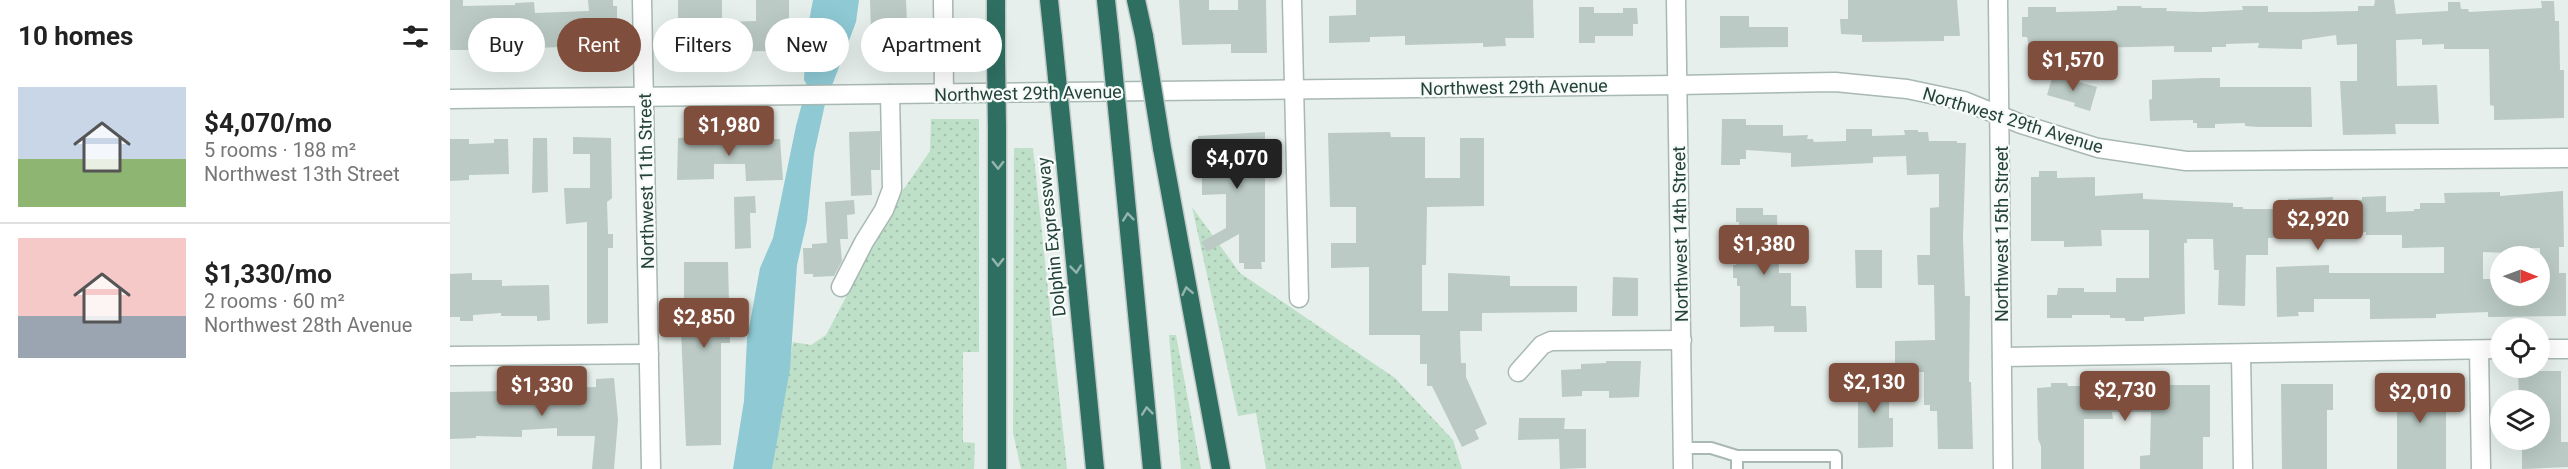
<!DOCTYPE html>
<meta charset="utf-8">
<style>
:root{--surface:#fff;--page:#f2f2f2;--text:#222;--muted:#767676;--line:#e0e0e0;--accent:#804e3d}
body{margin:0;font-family:Roboto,sans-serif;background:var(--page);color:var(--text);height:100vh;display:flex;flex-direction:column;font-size:22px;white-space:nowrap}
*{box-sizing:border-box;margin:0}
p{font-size:20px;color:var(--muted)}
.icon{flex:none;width:33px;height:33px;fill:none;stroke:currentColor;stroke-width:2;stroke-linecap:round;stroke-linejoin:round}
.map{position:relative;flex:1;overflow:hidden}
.sheet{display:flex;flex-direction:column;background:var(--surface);width:450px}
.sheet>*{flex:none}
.top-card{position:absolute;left:18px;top:18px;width:570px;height:54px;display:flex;gap:12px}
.needle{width:39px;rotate:91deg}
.fabs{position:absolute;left:2040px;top:246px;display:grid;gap:12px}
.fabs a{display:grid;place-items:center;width:60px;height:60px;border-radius:50%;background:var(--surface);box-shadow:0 6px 24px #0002;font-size:30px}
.price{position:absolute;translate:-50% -51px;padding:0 14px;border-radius:6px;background:var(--accent);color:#fff;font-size:20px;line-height:39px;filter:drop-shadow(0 2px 3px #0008)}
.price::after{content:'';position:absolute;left:50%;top:36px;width:18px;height:14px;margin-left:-9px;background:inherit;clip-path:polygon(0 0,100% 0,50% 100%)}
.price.selected{background:#222;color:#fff}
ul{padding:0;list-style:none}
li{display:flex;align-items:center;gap:18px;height:150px;padding:0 18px}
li+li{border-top:2px solid var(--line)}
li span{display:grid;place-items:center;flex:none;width:168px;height:120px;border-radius:0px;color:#555}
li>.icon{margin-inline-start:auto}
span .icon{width:72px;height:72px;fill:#fffc;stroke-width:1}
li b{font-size:26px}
h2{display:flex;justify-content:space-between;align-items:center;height:72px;padding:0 18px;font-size:26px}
.pill{padding:0 21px;border-radius:27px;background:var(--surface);box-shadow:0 6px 24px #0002;font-size:21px;line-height:54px}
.pill.selected{background:var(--accent);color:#fff}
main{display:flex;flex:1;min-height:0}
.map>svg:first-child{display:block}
.grass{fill:url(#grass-dots)}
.water{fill:#8ec9d4}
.building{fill:#bbcac4;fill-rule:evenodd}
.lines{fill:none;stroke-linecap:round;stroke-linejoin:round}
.service-casing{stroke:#a8b8b2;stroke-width:14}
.minor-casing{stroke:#a8b8b2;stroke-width:21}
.tertiary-casing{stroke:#a8b8b2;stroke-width:21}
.motorway-casing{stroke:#c2cac8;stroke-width:21}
.service{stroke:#fff;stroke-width:10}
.minor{stroke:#fff;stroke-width:18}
.tertiary{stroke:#fff;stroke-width:18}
.motorway{stroke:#2f6f62;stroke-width:18}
.motorway-bridge-casing{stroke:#c2cac8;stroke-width:21;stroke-linecap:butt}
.motorway-bridge{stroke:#2f6f62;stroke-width:18}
.oneway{stroke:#93b5ae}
.labels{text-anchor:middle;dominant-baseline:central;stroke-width:4.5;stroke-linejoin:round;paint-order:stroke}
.street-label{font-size:18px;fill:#24423a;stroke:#f7fbf9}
</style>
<main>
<section class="sheet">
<h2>10 homes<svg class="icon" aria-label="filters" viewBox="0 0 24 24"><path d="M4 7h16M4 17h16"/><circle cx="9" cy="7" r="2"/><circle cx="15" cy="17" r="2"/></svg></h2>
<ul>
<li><span style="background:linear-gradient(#c9d6e8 60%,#8fb573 0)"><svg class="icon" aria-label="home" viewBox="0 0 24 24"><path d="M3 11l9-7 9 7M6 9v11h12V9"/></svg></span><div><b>$4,070/mo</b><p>5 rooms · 188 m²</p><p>Northwest 13th Street</p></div></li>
<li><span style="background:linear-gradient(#f6c9c9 65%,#9aa5b1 0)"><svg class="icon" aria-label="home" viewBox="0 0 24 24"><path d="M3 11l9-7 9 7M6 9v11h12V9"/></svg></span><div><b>$1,330/mo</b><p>2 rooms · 60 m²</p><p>Northwest 28th Avenue</p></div></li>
</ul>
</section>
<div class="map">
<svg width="2118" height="469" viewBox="0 0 2118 469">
<defs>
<pattern id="grass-dots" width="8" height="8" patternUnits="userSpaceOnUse" patternTransform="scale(1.5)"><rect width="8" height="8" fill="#bfe0c8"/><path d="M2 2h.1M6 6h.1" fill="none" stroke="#a4c1ad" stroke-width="1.8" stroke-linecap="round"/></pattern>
</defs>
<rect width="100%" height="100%" fill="#e6efeb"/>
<g class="grass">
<path d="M481 119H529V352H513V442L525 443 524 469H322L343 342 361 345 376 335 449 196 480 151Z"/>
<path d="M564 148H583L617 469H571L563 433Z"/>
<path d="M742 207 790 273 945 378 1003 440 1012 469H816L806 413 788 416Z"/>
<path d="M719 335H726L751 469H731Z"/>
</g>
<path class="water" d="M363 0H409L406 22 375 104 364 154 357 221 347 265 340 369 322 469H283L294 401 297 339 310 268 323 238 346 126 357 85 354 80 356 37Z"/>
<g class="building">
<path d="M0 0H13V6L65 5V3L84 2 85 13 139 11 138 0H163V6H167V34H164V45L84 48V52L44 55V62L25 63V50H0Z"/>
<path d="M228 0H272V22L306 21V0H339V25H333V53L319 54V51L228 53Z"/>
<path d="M420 0H456L458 46H431L430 37H426V31H421Z"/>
<path d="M729 0H759V10H788V0H816L817 53H781V44L732 45Z"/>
<path d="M906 0H1083L1084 38H1055L1056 46 1033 47V43L955 45V36L920 37V42L879 43V16L906 15Z"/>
<path d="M1398 0H1507L1510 36H1494V41L1412 42V35L1391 34 1390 19H1398Z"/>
<path d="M1925 0H1944L1946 14 1998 11V2H2010L2011 9H2018L2019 12 2092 8 2091 1H2104L2105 21H2109L2110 70H2114V118L2044 120V106L2040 105 2039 49H1994V44L1972 45V39L1946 40 1947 86 1987 85 1989 124H1945L1946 134 1893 135 1890 81H1907V44L1887 45 1886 35 1852 40V49L1808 48 1809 43 1776 44V47H1762V52H1724V46L1640 48V52L1606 53V66L1578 67V42L1577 37H1572V17H1578V7H1606V12L1656 11 1667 10V6H1691L1692 8H1717L1716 11 1751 12 1793 10 1792 6H1818V12H1860L1908 11V6H1924Z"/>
<path d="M1129 7H1144V13H1173V8H1187L1188 24H1183V36H1145V43H1129Z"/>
<path d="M1270 16H1299V27H1338V47L1270 48Z"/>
<path d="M1603 75 1647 87 1640 111 1624 106 1625 103 1597 95Z"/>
<path d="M1754 78H1770V87H1861L1862 127H1809L1795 126V123L1765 124V128H1747V123H1743V120L1700 121 1699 100 1702 99V80Z"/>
<path d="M1272 119H1296V125H1333V136L1358 135 1357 139H1363L1364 142 1396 141V129H1422V136L1455 135 1454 130H1468V132H1478L1479 141H1507V143H1516L1513 237 1515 296H1520L1519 382H1521L1523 449H1488L1487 411H1480V405H1474V372H1445V341L1485 340 1484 285H1468L1467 255H1480V208L1489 207V174L1457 175 1456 156 1423 157V163L1341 167V153L1296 150V159H1290V165H1271Z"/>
<path d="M430 131V170H421L422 195 401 196 399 132Z"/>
<path d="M815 132V262H811L812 269H794V263H789V234L757 252 751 242 776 228V194L752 195V169H748V136Z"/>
<path d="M940 132 941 137H975V178H1010V138H1034V206L977 207 976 265H972V311H998V273L1060 276V286H1127V312L1032 313V331H1010L1011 363H1016V377L1037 424 1025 430 1029 439 1012 447 982 386H977V364H970V335H919V267L881 268V243H906V207H880L878 133Z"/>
<path d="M295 134 301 140 330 139 333 180 296 181 295 164H264V179L227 180 228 138Z"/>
<path d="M123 137 161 138 162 198 157 202 158 234H163V248H158V323L137 324V222L116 224 114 188H140V154H123Z"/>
<path d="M83 138H97L98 192 82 193Z"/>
<path d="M0 139H19V144L44 143V139H58L59 174 19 175V180L0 181Z"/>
<path d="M1589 171H1607V178L1645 177V196L1693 193V199L1783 203V207H1793V209H1828V203L1838 202V199L1883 197V200H1912V197L1936 196V212L1964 211V209H1970V203H1995L1994 193 2050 192V196L2113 191 2114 247H2109V273H2116V316L2038 317V312L1986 314V318L1920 319V299H1864V312H1848L1849 316 1827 317 1826 267 1879 265V273H1994V247L1952 248V235H1916V232L1818 238V255H1796L1795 306 1768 305 1769 270H1764L1763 239H1737V243H1734L1735 314 1694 317V321H1675V318H1660V315H1622V318H1597V295H1607L1608 288H1634V292H1666V278H1699V230H1651L1652 246 1614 247V241H1581V177H1589ZM2058 248H2090V296H2050V279H2033V252L2058 253Z"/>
<path d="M305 196 306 213H300L301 248 285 249 284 197Z"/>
<path d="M404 200 405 214 397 215 398 239H390L392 261 384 276 363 277V274H354L353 248H362V244L377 243 375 202Z"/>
<path d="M1286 208H1313V215H1327L1329 273H1341V306H1356L1357 332H1324V326L1290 327V286H1287V278H1283V265H1286V255H1289V222H1286Z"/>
<path d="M1405 250H1432V288H1406Z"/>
<path d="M234 262H278L280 343H271V445L236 446 231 330V306H234Z"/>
<path d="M22 273V280H52V286L99 285 100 320 87 321V316H51V313L23 315V321H10V317H0V274Z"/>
<path d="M1163 277 1188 278V316H1162Z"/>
<path d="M1156 361H1191L1189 397 1159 398V391H1132V396L1112 397 1111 370 1131 369V364L1156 363Z"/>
<path d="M2068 371H2111V442H2118V467L2072 469V440H2090V400H2069Z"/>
<path d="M164 378 168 420 164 469H142L145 436H107V428L72 430V437L26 436V438L0 439V392L60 391 61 404H90L114 402 116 388 146 387V379Z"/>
<path d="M1439 378V418H1443V447L1408 448V379Z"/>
<path d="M1939 382H1986V386H1996V469H1947V410H1939Z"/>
<path d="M1601 383H1617L1618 386H1630V388L1660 387V385H1760V437H1753V469H1690V456L1700 455 1701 412H1662L1663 419H1634V469H1591V446L1588 439 1587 388 1601 387Z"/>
<path d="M1831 384H1883V410H1877V469H1832Z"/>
<path d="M1069 418H1115L1114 429H1136V468L1110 469 1109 439 1068 440Z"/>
</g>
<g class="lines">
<defs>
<g id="service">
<path d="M1233 448H1261L1287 456H1386V469"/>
<path d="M1287 456V469"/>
</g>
<g id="minor">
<path d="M493 0 494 93"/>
<path d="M842 0 849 298"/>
<path d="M1548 0 1553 469"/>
<path d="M1228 85 1385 82 1457 89 1514 101 1571 124 1648 148 1736 161 2118 158"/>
<path d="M391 287 414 242 434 210 442 189 440 94"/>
<path d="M2090 349H2118"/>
<path d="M2029 350 2031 469"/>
<path d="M1791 354 1793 469"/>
<path d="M0 356 199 354"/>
<path d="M1552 357 2050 349"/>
<path d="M1068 372 1092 345 1101 341 1232 340"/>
</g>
<g id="tertiary">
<path d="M192 0 201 469"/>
<path d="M1226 0 1233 469"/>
<path d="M0 99 1228 85"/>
</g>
<g id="motorway">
<path d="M546 0V58"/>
<path d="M599 0 603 38"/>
<path d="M656 0 660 37"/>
<path d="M686 0 694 36"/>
<path d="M614 148 645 469"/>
<path d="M671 148 702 469"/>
<path d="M712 148 771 469"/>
<path d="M547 469V127"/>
</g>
</defs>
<use href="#service" class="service-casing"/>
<use href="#minor" class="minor-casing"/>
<use href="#tertiary" class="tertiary-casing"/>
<use href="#motorway" class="motorway-casing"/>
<use href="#service" class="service"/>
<use href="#minor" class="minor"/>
<use href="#tertiary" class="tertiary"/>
<use href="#motorway" class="motorway"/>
<defs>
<g id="motorway-bridge">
<path d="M694 36 712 148"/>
<path d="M660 37 671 148"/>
<path d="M603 38 614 148"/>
<path d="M546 58 547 127"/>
</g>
</defs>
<use href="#motorway-bridge" class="motorway-bridge-casing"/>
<use href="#motorway-bridge" class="motorway-bridge"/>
</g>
<defs><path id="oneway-chevron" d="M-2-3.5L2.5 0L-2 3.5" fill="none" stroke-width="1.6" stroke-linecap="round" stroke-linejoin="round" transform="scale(1.5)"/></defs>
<g class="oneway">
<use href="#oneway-chevron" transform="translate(548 165) rotate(89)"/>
<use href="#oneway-chevron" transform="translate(678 217) rotate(-96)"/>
<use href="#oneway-chevron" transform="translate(548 262) rotate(90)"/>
<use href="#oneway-chevron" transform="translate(626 269) rotate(84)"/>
<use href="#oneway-chevron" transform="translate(737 291) rotate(-101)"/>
<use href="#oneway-chevron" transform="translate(697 411) rotate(-96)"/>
</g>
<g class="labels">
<g class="street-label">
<text transform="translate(1064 87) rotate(-1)">Northwest 29th Avenue</text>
<text transform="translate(578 93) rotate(-1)">Northwest 29th Avenue</text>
<text transform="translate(1563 120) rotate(17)">Northwest 29th Avenue</text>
<text transform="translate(196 181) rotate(-91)">Northwest 11th Street</text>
<text transform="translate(1230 234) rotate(-91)">Northwest 14th Street</text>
<text transform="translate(1551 234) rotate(-90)">Northwest 15th Street</text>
<text transform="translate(601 237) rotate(-96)">Dolphin Expressway</text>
</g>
</g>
</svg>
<div class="fabs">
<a><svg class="needle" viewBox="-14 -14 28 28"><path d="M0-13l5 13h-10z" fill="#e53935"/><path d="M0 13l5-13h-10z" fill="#767676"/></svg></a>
<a><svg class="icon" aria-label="locate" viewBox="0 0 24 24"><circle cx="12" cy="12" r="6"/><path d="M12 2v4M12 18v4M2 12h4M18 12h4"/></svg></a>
<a><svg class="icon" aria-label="layers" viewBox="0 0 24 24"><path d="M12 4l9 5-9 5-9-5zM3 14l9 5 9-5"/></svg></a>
</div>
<b class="price" style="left:1623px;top:92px">$1,570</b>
<b class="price" style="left:279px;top:157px">$1,980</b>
<b class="price selected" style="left:787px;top:190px">$4,070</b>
<b class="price" style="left:1868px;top:251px">$2,920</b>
<b class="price" style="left:1314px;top:276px">$1,380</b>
<b class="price" style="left:254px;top:349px">$2,850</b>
<b class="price" style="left:1424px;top:414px">$2,130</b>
<b class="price" style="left:92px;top:417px">$1,330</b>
<b class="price" style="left:1675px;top:422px">$2,730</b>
<b class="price" style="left:1970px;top:424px">$2,010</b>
<div class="top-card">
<a class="pill">Buy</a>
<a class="pill selected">Rent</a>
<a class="pill">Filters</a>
<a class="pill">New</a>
<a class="pill">Apartment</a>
</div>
</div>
</main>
